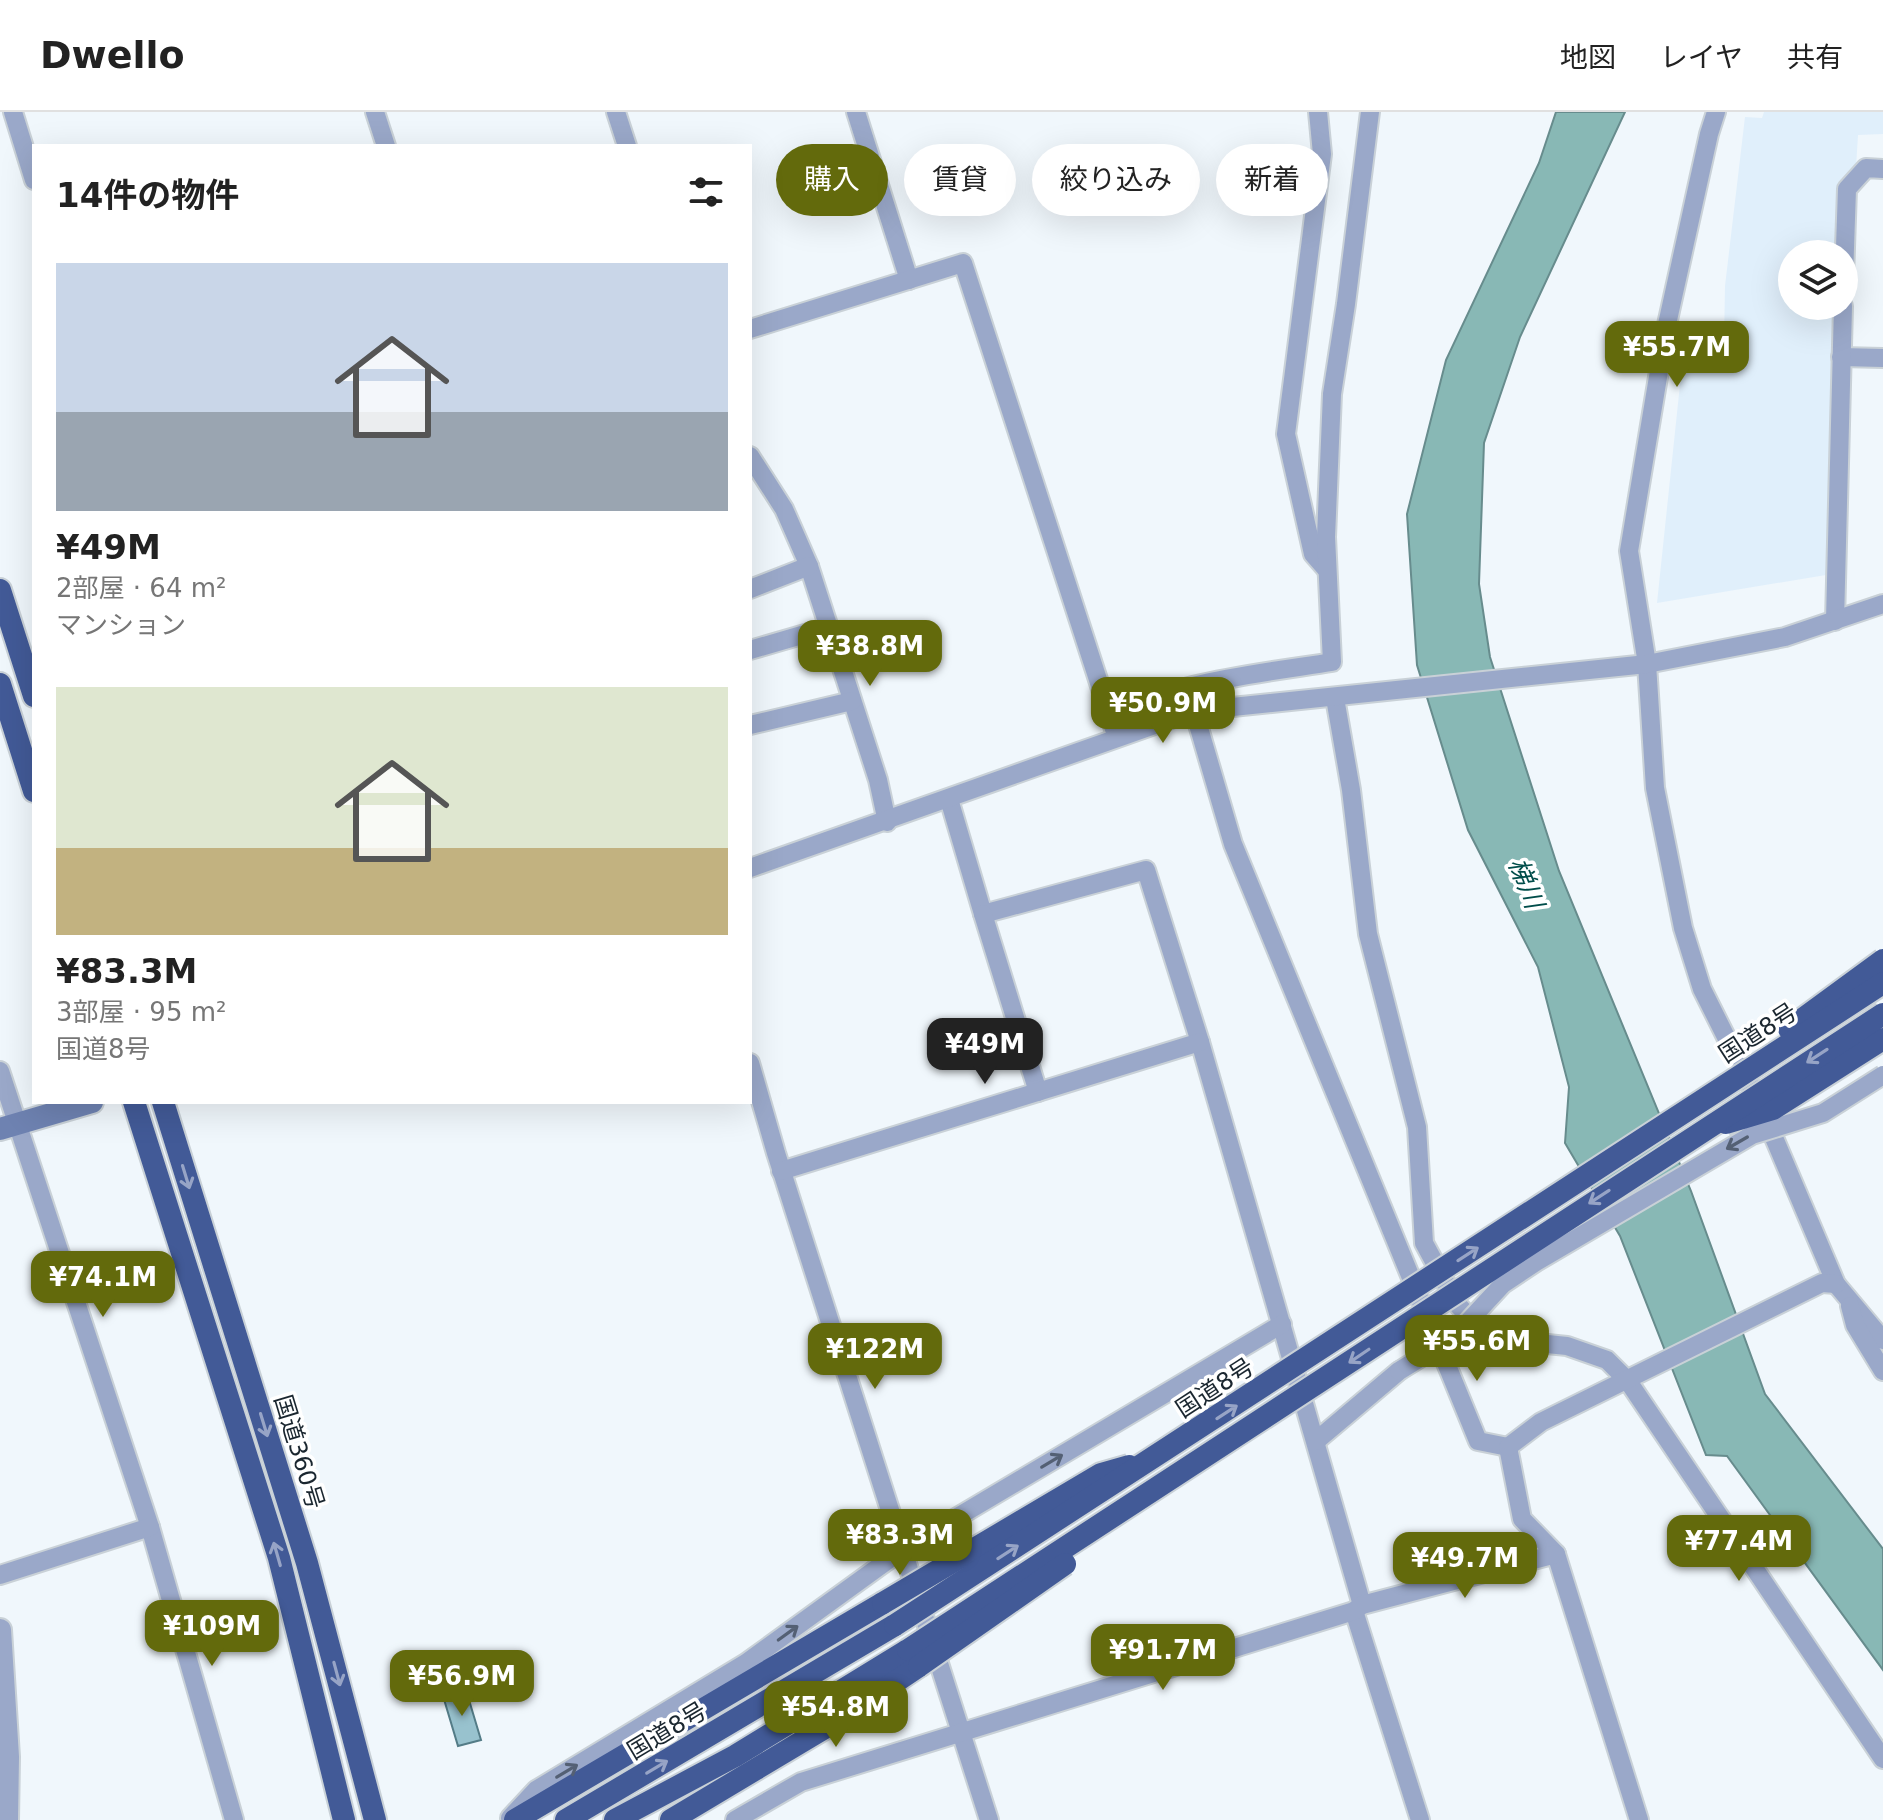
<!DOCTYPE html>
<html lang="ja">
<meta charset="utf-8">
<style>
:root{--surface:#fff;--page:#f2f2f2;--text:#222;--muted:#767676;--line:#e0e0e0;--accent:#636a0c}
body{margin:0;font-family:"DejaVu Sans","Noto Sans JP",sans-serif;background:var(--page);color:var(--text);height:100vh;display:flex;flex-direction:column;font-size:30px;white-space:nowrap}
*{box-sizing:border-box;margin:0}
p{font-size:26px;color:var(--muted)}
.icon{flex:none;width:44px;height:44px;fill:none;stroke:currentColor;stroke-width:2;stroke-linecap:round;stroke-linejoin:round}
.map{position:relative;flex:1;overflow:hidden}
.sheet{position:absolute;left:32px;top:32px;width:720px;height:960px;display:flex;flex-direction:column;background:var(--surface);border-radius:0px;box-shadow:0 8px 32px #0002}
.sheet>*{flex:none}
.guide{position:absolute;left:776px;top:32px;width:760px;height:72px;display:flex;gap:16px}
.tools{position:absolute;left:1778px;top:128px;display:grid;gap:16px}
.tools a{display:grid;place-items:center;width:80px;height:80px;border-radius:50%;background:var(--surface);box-shadow:0 8px 32px #0002;font-size:40px}
.price{position:absolute;translate:-50% -68px;padding:0 18px;border-radius:16px;background:var(--accent);color:#fff;font-size:26px;line-height:52px;filter:drop-shadow(0 2px 4px #0008)}
.price::after{content:'';position:absolute;left:50%;top:48px;width:24px;height:18px;margin-left:-12px;background:inherit;clip-path:polygon(0 0,100% 0,50% 100%)}
.price.selected{background:#222;color:#fff}
ul{padding:0;list-style:none}
li{display:grid;align-content:center;gap:16px;height:424px;padding:0 24px}
li span{display:grid;place-items:center;height:248px;border-radius:0px;color:#555}
li>.icon{margin-inline-start:auto}
span .icon{width:144px;height:144px;fill:#fffc;stroke-width:1}
li b{font-size:34px}
h2{display:flex;justify-content:space-between;align-items:center;height:96px;padding:0 24px;font-size:34px}
.chip{padding:0 28px;border-radius:36px;background:var(--surface);box-shadow:0 8px 32px #0002;font-size:28px;line-height:72px}
.chip.selected{background:var(--accent);color:#fff}
header{display:flex;align-items:center;gap:48px;box-sizing:border-box;height:112px;padding:0 40px;background:var(--surface);border-bottom:2px solid var(--line)}
header strong{font-size:38px}
nav{display:flex;gap:44px;margin-inline-start:auto;font-size:28px}
.map>svg:first-child{display:block}
.built{fill:#e0effb}
.water{fill:#88b8b5;stroke:#678c8d;stroke-width:2}
.building{fill:#98c2ce;stroke:#547c87;stroke-width:2}
.lines{fill:none;stroke-linecap:round;stroke-linejoin:round}
.minor-casing{stroke:#c9d1d7;stroke-width:22}
.tertiary-casing{stroke:#c9d1d7;stroke-width:26}
.secondary-casing{stroke:#c9d1d7;stroke-width:26}
.trunk-casing{stroke:#c9d1d7;stroke-width:26}
.minor{stroke:#9aa8c9;stroke-width:18}
.tertiary{stroke:#9aa8c9;stroke-width:22}
.secondary{stroke:#6e82b1;stroke-width:22}
.trunk{stroke:#425a97;stroke-width:22}
.minor-bridge-casing{stroke:#c9d1d7;stroke-width:22;stroke-linecap:butt}
.trunk-bridge-casing{stroke:#c9d1d7;stroke-width:26;stroke-linecap:butt}
.minor-bridge{stroke:#9aa8c9;stroke-width:18}
.trunk-bridge{stroke:#425a97;stroke-width:22}
.oneway{stroke:#97a4c6}
.oneway2{stroke:#546074}
.labels{text-anchor:middle;dominant-baseline:central;stroke-width:7;stroke-linejoin:round;paint-order:stroke}
.street-label{font-size:24px;fill:#1a262f;stroke:#fff}
.water-label{font-size:26px;font-style:italic;fill:#014d4a;stroke:#fff}
</style>
<header>
<strong>Dwello</strong>
<nav><a>地図</a><a>レイヤ</a><a>共有</a></nav>
</header>
<div class="map">
<svg width="1883" height="1708" viewBox="0 0 1883 1708">
<rect width="100%" height="100%" fill="#f0f7fc"/>
<path class="built" d="M1764 0H1883V22L1858 23 1856 55 1838 80 1836 142H1792V194H1834L1826 463 1657 491 1681 263 1693 229 1724 230 1725 174 1745 5 1762 6Z"/>
<path class="water" d="M1556 0H1625L1520 225 1484 331 1479 472 1490 545 1559 759 1691 1079 1765 1282 1883 1437V1558L1727 1344 1706 1343 1620 1124 1565 1031 1569 975 1538 855 1468 718 1417 553 1407 402 1446 248 1539 51Z"/>
<path class="building" d="M466 1578 481 1628 458 1634 443 1584Z"/>
<g class="lines">
<defs>
<g id="minor">
<path d="M13 0 34 68"/>
<path d="M375 0 386 34"/>
<path d="M616 0 627 34"/>
<path d="M856 0 909 168"/>
<path d="M1318 0 1322 42 1286 322 1313 442 1327 458"/>
<path d="M1716 0 1709 22 1666 217 1629 439 1647 552 1655 676 1683 816 1702 877 1761 995 1836 1172 1883 1228"/>
<path d="M1844 165 1847 77 1866 56 1883 57"/>
<path d="M750 217 963 151 1114 617"/>
<path d="M1841 245 1883 246"/>
<path d="M750 344 784 397 809 454 878 668 887 710"/>
<path d="M750 477 809 454"/>
<path d="M1835 509 1843 194"/>
<path d="M750 538 829 515"/>
<path d="M1335 586 1351 678 1368 822 1417 1015 1424 1131 1457 1192 1489 1226 1567 1234 1607 1248 1628 1269 1883 1647"/>
<path d="M1194 599 1233 732 1478 1329 1508 1335"/>
<path d="M1112 610C1145 572 1279 559 1332 550L1326 425 1332 282 1346 192 1370 0"/>
<path d="M750 613 852 589"/>
<path d="M949 687 983 802 1146 758 1200 930 1362 1493"/>
<path d="M750 756 1194 599 1647 552 1785 525 1883 492"/>
<path d="M983 802 1038 980"/>
<path d="M750 951 776 1041 989 1708"/>
<path d="M0 959 150 1415 234 1708"/>
<path d="M781 1059 1200 930"/>
<path d="M1850 1194 1855 1213 1883 1259"/>
<path d="M1316 1329 1399 1259"/>
<path d="M1508 1335 1522 1407 1556 1442 1639 1708"/>
<path d="M1508 1335 1541 1310 1822 1171 1836 1172"/>
<path d="M0 1463 150 1415"/>
<path d="M1354 1499 1420 1708"/>
<path d="M510 1706 536 1678 746 1551 902 1438 1282 1212"/>
<path d="M735 1708 801 1670 1354 1499 1362 1493 1556 1442"/>
</g>
<path id="tertiary" d="M0 1518 8 1645 7 1708"/>
<path id="secondary" d="M0 1017 92 990"/>
<g id="trunk">
<path d="M0 478 34 584"/>
<path d="M0 572 34 679"/>
<path d="M134 990 279 1446 344 1708"/>
<path d="M163 990 307 1451 375 1708"/>
<path d="M515 1708 883 1491"/>
<path d="M566 1708 895 1513"/>
<path d="M615 1708 735 1644 908 1538"/>
<path d="M671 1708 843 1605 919 1554"/>
</g>
</defs>
<use href="#minor" class="minor-casing"/>
<use href="#tertiary" class="tertiary-casing"/>
<use href="#secondary" class="secondary-casing"/>
<use href="#trunk" class="trunk-casing"/>
<use href="#minor" class="minor"/>
<use href="#tertiary" class="tertiary"/>
<use href="#secondary" class="secondary"/>
<use href="#trunk" class="trunk"/>
<defs>
<path id="minor-bridge" d="M1399 1259 1454 1225 1503 1172 1536 1150 1752 1023 1823 1001 1883 963"/>
<g id="trunk-bridge">
<path d="M1789 917 1883 848"/>
<path d="M1726 1011 1773 997 1883 927"/>
<path d="M883 1491 1101 1362 1129 1354"/>
<path d="M895 1513 1883 871"/>
<path d="M908 1538 1883 902"/>
<path d="M919 1554 1065 1452"/>
</g>
</defs>
<use href="#minor-bridge" class="minor-bridge-casing"/>
<use href="#trunk-bridge" class="trunk-bridge-casing"/>
<use href="#minor-bridge" class="minor-bridge"/>
<use href="#trunk-bridge" class="trunk-bridge"/>
</g>
<defs><path id="oneway-shaft" d="M-6 0H5M1.5-3L5.5 0L1.5 3" fill="none" stroke-width="1.6" stroke-linecap="round" stroke-linejoin="round" transform="scale(2)"/></defs>
<g class="oneway">
<use href="#oneway-shaft" transform="translate(1817 944) rotate(147)"/>
<use href="#oneway-shaft" transform="translate(186 1065) rotate(73)"/>
<use href="#oneway-shaft" transform="translate(1599 1085) rotate(147)"/>
<use href="#oneway-shaft" transform="translate(1468 1142) rotate(-33)"/>
<use href="#oneway-shaft" transform="translate(1359 1244) rotate(146)"/>
<use href="#oneway-shaft" transform="translate(1227 1300) rotate(-33)"/>
<use href="#oneway-shaft" transform="translate(264 1313) rotate(73)"/>
<use href="#oneway-shaft" transform="translate(1008 1440) rotate(-33)"/>
<use href="#oneway-shaft" transform="translate(277 1442) rotate(-106)"/>
<use href="#oneway-shaft" transform="translate(337 1562) rotate(75)"/>
<use href="#oneway-shaft" transform="translate(657 1655) rotate(-31)"/>
</g>
<g class="oneway2">
<use href="#oneway-shaft" transform="translate(1737 1031) rotate(150)"/>
<use href="#oneway-shaft" transform="translate(1052 1349) rotate(-31)"/>
<use href="#oneway-shaft" transform="translate(788 1521) rotate(-36)"/>
<use href="#oneway-shaft" transform="translate(567 1659) rotate(-31)"/>
</g>
<g class="labels">
<g class="street-label">
<text transform="translate(1758 921) rotate(-33)">国道8号</text>
<text transform="translate(1215 1276) rotate(-33)">国道8号</text>
<text transform="translate(299 1340) rotate(73)">国道360号</text>
<text transform="translate(667 1619) rotate(-31)">国道8号</text>
</g>
<g class="water-label">
<text transform="translate(1526 771) rotate(68)">梯川</text>
</g>
</g>
</svg>
<div class="tools">
<a><svg class="icon" aria-label="layers" viewBox="0 0 24 24"><path d="M12 4l9 5-9 5-9-5zM3 14l9 5 9-5"/></svg></a>
</div>
<b class="price" style="left:1677px;top:277px">¥55.7M</b>
<b class="price" style="left:870px;top:576px">¥38.8M</b>
<b class="price" style="left:1163px;top:633px">¥50.9M</b>
<b class="price selected" style="left:985px;top:974px">¥49M</b>
<b class="price" style="left:103px;top:1207px">¥74.1M</b>
<b class="price" style="left:1477px;top:1271px">¥55.6M</b>
<b class="price" style="left:875px;top:1279px">¥122M</b>
<b class="price" style="left:900px;top:1465px">¥83.3M</b>
<b class="price" style="left:1739px;top:1471px">¥77.4M</b>
<b class="price" style="left:1465px;top:1488px">¥49.7M</b>
<b class="price" style="left:212px;top:1556px">¥109M</b>
<b class="price" style="left:1163px;top:1580px">¥91.7M</b>
<b class="price" style="left:462px;top:1606px">¥56.9M</b>
<b class="price" style="left:836px;top:1637px">¥54.8M</b>
<div class="guide">
<a class="chip selected">購入</a>
<a class="chip">賃貸</a>
<a class="chip">絞り込み</a>
<a class="chip">新着</a>
</div>
<section class="sheet">
<h2>14件の物件<svg class="icon" aria-label="filters" viewBox="0 0 24 24"><path d="M4 7h16M4 17h16"/><circle cx="9" cy="7" r="2"/><circle cx="15" cy="17" r="2"/></svg></h2>
<ul>
<li><span style="background:linear-gradient(#c9d6e8 60%,#9aa5b1 0)"><svg class="icon" aria-label="home" viewBox="0 0 24 24"><path d="M3 11l9-7 9 7M6 9v11h12V9"/></svg></span><div><b>¥49M</b><p>2部屋 · 64 m²</p><p>マンション</p></div></li>
<li><span style="background:linear-gradient(#dfe7d0 65%,#c2b280 0)"><svg class="icon" aria-label="home" viewBox="0 0 24 24"><path d="M3 11l9-7 9 7M6 9v11h12V9"/></svg></span><div><b>¥83.3M</b><p>3部屋 · 95 m²</p><p>国道8号</p></div></li>
</ul>
</section>
</div>
